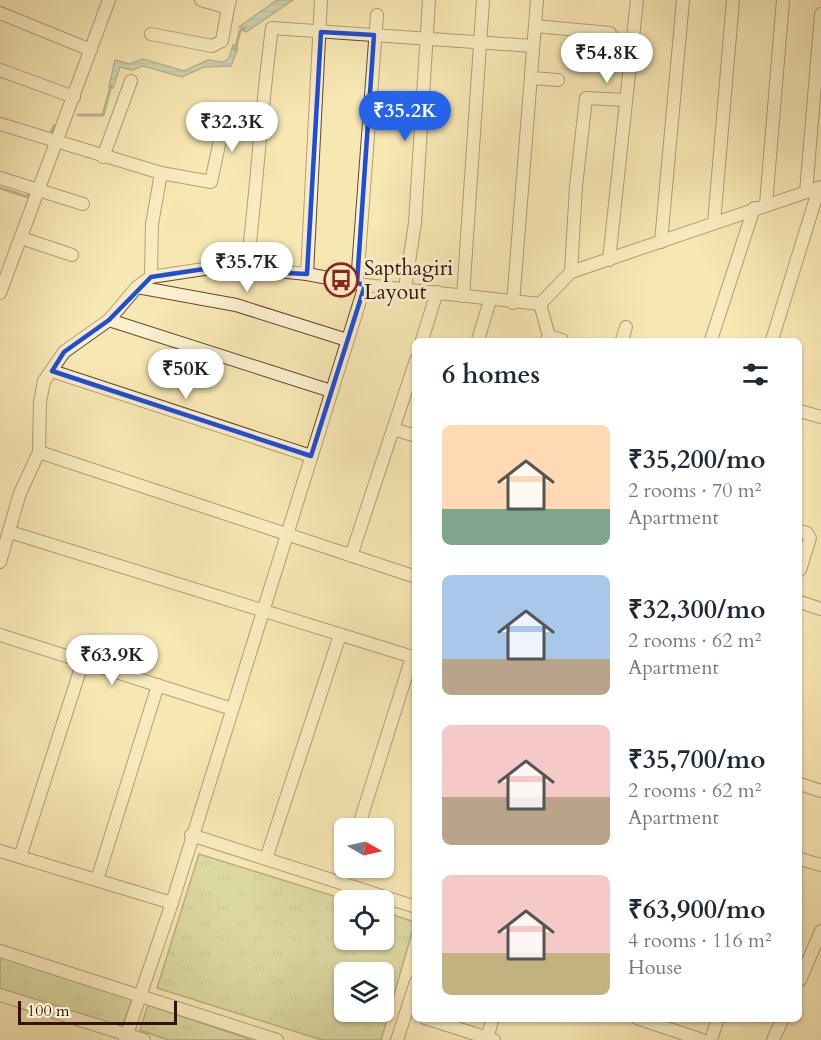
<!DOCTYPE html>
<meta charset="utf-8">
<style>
:root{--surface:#fff;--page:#f6f6f7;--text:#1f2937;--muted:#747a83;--accent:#2563eb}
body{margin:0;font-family:Cardo,serif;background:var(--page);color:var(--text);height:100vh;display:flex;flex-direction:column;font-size:22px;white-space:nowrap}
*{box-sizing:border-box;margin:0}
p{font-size:20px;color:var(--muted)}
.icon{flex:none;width:33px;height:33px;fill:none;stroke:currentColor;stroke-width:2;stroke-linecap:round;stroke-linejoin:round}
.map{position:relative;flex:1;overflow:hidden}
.drawer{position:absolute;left:412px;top:338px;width:390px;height:684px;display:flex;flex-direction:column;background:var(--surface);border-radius:9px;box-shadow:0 2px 4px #0004}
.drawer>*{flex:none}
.needle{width:39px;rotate:99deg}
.tools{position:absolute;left:334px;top:818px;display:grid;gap:12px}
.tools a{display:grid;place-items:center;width:60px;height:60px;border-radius:9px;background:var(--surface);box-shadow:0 2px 4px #0004;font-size:30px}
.scale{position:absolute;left:18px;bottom:15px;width:159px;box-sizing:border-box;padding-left:6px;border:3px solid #331203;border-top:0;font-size:16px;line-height:21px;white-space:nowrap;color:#331203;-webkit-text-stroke:4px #faefce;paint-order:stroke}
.price{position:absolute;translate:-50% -51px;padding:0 14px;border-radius:21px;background:#fff;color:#222;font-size:20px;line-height:39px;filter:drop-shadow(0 2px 3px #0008)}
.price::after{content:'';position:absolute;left:50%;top:36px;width:18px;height:14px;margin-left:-9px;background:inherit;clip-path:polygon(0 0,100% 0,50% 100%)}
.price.active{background:var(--accent);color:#fff}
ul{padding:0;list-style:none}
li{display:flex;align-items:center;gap:18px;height:150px;padding:0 30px}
li span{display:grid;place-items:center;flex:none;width:168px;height:120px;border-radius:9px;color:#555}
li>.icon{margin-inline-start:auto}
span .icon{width:72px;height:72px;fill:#fffc;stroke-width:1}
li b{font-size:26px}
h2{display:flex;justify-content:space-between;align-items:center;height:72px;padding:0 30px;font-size:26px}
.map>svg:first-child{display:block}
.park{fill:url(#park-tufts);stroke:#766c48;stroke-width:1.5;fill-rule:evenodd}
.water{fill:url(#water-rules);stroke:#74796d;stroke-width:1.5}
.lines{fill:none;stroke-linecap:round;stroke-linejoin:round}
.stream{stroke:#74796d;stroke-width:3}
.minor-casing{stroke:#64472f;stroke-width:14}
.minor{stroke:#faefce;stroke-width:12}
.marked{fill:none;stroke:#1d4ed8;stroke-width:4.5;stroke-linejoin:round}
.labels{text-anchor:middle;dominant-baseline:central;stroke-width:6;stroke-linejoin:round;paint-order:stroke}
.poi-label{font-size:21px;fill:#331203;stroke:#faefce;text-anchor:start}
</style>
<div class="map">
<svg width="821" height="1040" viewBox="0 0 821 1040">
<defs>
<pattern id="park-tufts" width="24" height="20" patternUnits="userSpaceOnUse" patternTransform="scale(1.5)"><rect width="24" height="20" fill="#bac68e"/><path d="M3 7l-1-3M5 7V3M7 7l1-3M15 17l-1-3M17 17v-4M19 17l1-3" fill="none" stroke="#a0a979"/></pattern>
<pattern id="water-rules" width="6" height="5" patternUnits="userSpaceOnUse" patternTransform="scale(1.5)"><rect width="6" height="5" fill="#9fbeb4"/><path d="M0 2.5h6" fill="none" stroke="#89a299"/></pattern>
</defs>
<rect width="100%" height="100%" fill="#f7e7b3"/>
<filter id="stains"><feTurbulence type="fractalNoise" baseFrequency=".00333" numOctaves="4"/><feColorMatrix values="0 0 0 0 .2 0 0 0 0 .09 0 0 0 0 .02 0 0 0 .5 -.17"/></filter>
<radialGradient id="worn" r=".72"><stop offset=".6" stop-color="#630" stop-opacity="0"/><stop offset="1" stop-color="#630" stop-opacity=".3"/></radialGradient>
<g class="park">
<path d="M199 854 347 900 345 939H384V912L415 922 381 1040H322L157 988ZM345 972H384V1011H345Z"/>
<path d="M0 956 132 999 121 1030 0 991Z"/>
<path d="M148 1005 252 1040H168L140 1030Z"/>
</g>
<g class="water">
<path d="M277 0H293L246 32 239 27Z"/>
<path d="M233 45 238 48 231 66 204 67 182 77 143 66 132 70 120 67 113 88 109 87 115 60 130 64 143 59 184 71 208 60 223 62 229 58Z"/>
</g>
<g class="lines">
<g class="stream">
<path d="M235 50 240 31 245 28"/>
<path d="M78 115H103L111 86"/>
<path d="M50 135 54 126"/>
<path d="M0 188 28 197 29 192"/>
</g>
<defs>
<g id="minor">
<path d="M201 0 228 8 230 0"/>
<path d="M0 13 91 50"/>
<path d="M535 26 610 33"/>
<path d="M151 34 212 46 222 41 228 8"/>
<path d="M0 70 74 97"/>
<path d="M531 78 558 80"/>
<path d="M0 124 161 173 152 224 151 277"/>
<path d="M103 157 131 81"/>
<path d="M161 173 211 182 225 117"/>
<path d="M0 178 83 204"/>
<path d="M806 192 821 14"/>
<path d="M766 204 783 0"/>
<path d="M714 223 733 0"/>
<path d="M21 238 72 255"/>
<path d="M661 242 683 0"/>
<path d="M609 260 637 0"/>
<path d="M247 268C257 188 261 108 272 28L533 46"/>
<path d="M571 272 576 186 586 98 626 100"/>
<path d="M307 274 321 0"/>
<path d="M357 283 377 15"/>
<path d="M137 287 236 305 347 340"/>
<path d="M405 288 415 223 429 0"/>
<path d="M0 293 109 0"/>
<path d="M463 296 483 0"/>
<path d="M513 303 537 0"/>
<path d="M540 304 549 336 547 340"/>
<path d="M109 320 331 391"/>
<path d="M549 336 562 340"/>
<path d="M422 340 437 292"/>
<path d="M478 340 490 300"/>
<path d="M622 340 626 327"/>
<path d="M711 340 754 208"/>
<path d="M772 340 819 188"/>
<path d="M52 371 311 456"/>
<path d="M800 411 821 417"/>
<path d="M393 429 416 436"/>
<path d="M39 452 416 577"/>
<path d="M800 531 807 533 810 538 800 570"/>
<path d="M10 532 416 658"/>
<path d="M351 556 416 360"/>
<path d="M0 562 20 493 39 452 40 402 44 381 64 352 109 320 137 287 151 277 204 269 247 268 307 274 365 285 540 304 571 272 821 187"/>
<path d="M800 602 821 609"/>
<path d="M0 635 232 709"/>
<path d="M800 784 821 791"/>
<path d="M358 828 412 657"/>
<path d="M191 835 416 907"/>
<path d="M0 851 172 903"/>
<path d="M20 857 83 661"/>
<path d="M266 859 340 635"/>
<path d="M800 859 821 865"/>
<path d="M97 880 158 685"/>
<path d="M341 883 346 867"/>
<path d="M0 951 277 1040"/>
<path d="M800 980 821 931"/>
<path d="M0 995 144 1040"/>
<path d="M425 1018 494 1040"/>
<path d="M637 1018 702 1040"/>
<path d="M487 1038 493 1018"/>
<path d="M125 1040 172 903 365 285"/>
<path d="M397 1040 416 982"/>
<path d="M711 1040 718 1018"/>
<path d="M773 1040 783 1018"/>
</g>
</defs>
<use href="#minor" class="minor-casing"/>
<use href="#minor" class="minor"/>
</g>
<path d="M0 0H821V1040H0ZM321 32 374 35 357 283 365 285 311 456 52 371 64 352 109 320 151 277 204 269 307 274Z" fill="#f7e7b3" fill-opacity=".55" fill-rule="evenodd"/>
<path class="marked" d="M321 32 374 35 357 283 365 285 311 456 52 371 64 352 109 320 151 277 204 269 307 274Z"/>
<defs>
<symbol id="bus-ring" viewBox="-11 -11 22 22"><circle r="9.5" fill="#faefce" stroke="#8f2418" stroke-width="1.5"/><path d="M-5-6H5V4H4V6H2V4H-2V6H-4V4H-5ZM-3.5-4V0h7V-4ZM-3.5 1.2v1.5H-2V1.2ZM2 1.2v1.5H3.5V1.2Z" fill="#8f2418"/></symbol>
</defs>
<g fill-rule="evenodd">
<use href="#bus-ring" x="322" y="261" width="38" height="38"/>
</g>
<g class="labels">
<g class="poi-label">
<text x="364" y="268">Sapthagiri<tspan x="364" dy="24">Layout</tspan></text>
</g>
</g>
<rect width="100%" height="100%" filter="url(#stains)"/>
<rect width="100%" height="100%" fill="url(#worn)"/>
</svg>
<div class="tools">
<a><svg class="needle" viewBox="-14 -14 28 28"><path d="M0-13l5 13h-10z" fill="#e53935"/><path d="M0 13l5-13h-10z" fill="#747a83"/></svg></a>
<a><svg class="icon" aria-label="locate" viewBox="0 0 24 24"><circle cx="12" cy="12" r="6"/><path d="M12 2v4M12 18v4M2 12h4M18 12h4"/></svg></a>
<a><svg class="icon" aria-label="layers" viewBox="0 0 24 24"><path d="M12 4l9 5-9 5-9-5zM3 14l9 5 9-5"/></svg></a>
</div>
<div class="scale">100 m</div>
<b class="price" style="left:607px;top:84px">₹54.8K</b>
<b class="price active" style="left:405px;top:142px">₹35.2K</b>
<b class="price" style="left:232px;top:153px">₹32.3K</b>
<b class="price" style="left:247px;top:293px">₹35.7K</b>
<b class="price" style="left:186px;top:400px">₹50K</b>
<b class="price" style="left:112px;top:686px">₹63.9K</b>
<section class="drawer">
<h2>6 homes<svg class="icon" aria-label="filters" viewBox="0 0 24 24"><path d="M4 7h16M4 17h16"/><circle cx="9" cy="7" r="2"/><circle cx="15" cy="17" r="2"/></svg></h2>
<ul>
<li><span style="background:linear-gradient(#ffd9b3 70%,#7fa58c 0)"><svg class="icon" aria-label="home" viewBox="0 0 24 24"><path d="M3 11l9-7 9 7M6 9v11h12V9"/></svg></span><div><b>₹35,200/mo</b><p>2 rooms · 70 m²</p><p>Apartment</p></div></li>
<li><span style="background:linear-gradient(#a9c7e8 70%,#b9a48a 0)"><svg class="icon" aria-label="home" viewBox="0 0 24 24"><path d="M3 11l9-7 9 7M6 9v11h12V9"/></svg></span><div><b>₹32,300/mo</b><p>2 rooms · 62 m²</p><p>Apartment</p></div></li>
<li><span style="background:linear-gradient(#f6c9c9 60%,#b9a48a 0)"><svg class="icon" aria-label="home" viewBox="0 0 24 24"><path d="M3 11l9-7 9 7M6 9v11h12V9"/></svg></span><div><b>₹35,700/mo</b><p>2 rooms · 62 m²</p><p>Apartment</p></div></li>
<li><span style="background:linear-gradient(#f6c9c9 65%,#c2b280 0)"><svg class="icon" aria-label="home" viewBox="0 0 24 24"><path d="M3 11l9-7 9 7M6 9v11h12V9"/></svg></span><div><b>₹63,900/mo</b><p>4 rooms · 116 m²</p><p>House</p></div></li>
</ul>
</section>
</div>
